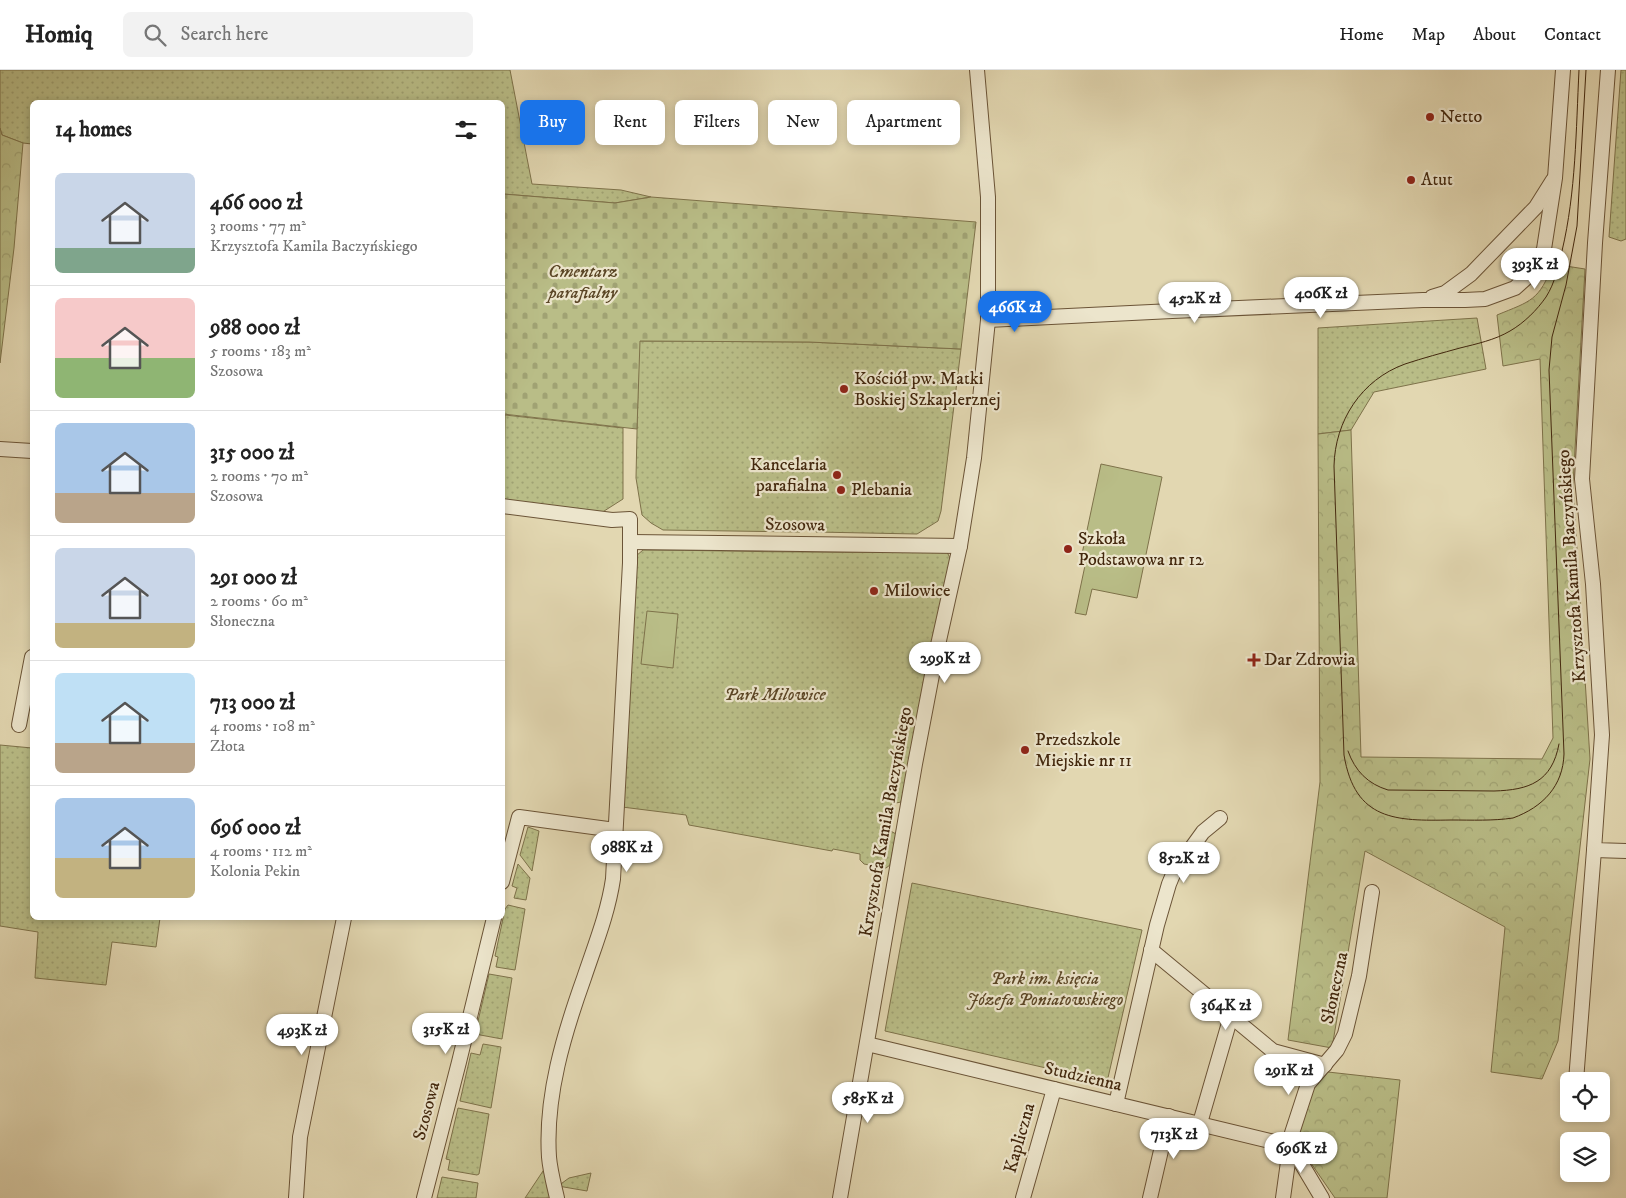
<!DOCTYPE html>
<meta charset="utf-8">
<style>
:root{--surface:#fff;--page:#f2f2f2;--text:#222;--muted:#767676;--line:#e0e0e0;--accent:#1a73e8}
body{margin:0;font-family:"IM FELL DW Pica",serif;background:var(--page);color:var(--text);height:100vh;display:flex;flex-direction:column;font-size:19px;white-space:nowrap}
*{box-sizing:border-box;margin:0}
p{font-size:16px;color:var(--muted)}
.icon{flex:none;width:28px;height:28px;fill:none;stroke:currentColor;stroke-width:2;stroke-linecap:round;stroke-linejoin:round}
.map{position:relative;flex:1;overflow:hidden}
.side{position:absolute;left:30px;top:30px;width:475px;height:820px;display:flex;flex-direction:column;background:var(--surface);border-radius:8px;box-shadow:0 2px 8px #0003}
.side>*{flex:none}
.guide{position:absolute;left:520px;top:30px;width:475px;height:45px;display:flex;gap:10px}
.buttons{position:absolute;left:1560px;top:1002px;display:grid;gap:10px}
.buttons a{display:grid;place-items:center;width:50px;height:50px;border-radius:8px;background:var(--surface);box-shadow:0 2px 8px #0003;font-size:25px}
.price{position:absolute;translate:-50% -42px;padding:0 11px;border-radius:18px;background:#fff;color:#222;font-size:16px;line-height:32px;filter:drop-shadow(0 1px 2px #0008)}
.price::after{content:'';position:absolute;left:50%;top:30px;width:15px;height:11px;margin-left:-8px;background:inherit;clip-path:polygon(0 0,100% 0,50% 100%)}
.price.active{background:var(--accent);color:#fff}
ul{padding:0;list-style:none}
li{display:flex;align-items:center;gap:15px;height:125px;padding:0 25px}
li+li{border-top:1px solid var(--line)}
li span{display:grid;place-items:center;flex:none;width:140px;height:100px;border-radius:8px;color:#555}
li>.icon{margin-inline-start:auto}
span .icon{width:60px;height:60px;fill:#fffc;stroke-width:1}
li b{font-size:21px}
h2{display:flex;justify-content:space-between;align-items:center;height:60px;padding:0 25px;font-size:21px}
.chip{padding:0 18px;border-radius:8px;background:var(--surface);box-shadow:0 2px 8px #0003;font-size:18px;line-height:45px}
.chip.active{background:var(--accent);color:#fff}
header{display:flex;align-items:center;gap:30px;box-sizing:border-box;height:70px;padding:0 25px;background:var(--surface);border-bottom:1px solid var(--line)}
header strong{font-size:24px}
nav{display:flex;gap:28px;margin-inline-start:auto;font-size:18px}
.search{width:350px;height:45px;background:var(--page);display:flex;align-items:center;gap:12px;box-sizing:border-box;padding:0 18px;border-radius:8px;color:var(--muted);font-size:19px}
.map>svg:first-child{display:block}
.grass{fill:url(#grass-dots);stroke:#7e724a}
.forest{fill:url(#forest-crowns);stroke:#7e724a}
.cemetery{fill:url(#cemetery-stones);stroke:#7e724a}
.pitch{fill:#b9bd87;stroke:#7e724a}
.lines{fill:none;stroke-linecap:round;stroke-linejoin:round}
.minor-casing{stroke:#6b5437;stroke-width:16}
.minor{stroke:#ece5cc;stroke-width:14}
.tram{stroke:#43280e;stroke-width:1}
.poi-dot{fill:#8f2418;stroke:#ece5cc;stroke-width:2}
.labels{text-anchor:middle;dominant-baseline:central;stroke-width:4.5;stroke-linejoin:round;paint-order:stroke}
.poi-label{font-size:18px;fill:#43280e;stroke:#ece5cc;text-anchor:start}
.park-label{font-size:18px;font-style:italic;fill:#5b4626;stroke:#ece5cc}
.street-label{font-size:18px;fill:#43280e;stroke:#ece5cc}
</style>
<header>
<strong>Homiq</strong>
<div class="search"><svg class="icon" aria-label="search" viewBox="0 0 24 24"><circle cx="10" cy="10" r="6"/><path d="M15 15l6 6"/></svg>Search here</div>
<nav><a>Home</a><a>Map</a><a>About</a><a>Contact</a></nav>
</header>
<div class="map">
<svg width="1626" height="1128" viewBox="0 0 1626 1128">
<defs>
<pattern id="grass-dots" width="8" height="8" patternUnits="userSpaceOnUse" patternTransform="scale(1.25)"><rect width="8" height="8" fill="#b9bd87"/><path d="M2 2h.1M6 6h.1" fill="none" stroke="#a0a273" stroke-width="1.8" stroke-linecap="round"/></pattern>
<pattern id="forest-crowns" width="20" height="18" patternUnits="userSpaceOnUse" patternTransform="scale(1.25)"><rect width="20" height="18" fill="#b9bd87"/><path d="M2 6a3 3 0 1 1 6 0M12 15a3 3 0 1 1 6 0" fill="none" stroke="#a0a273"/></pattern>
<pattern id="cemetery-stones" width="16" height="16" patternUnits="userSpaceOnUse" patternTransform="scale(1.25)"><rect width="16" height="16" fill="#b9bd87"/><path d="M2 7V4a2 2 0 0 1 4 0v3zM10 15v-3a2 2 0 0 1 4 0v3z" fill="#a0a273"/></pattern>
</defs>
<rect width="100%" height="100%" fill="#e2d7b1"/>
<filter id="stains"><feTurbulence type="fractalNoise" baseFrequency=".004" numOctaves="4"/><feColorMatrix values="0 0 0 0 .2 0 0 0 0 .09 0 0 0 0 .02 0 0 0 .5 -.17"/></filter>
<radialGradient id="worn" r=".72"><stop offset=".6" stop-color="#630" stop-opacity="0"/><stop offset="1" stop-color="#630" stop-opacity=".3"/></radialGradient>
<g class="grass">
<path d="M0 0H510L532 114 621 120 651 127 615 133 503 124 502 32H32V74L23 73 2 65 0 58Z"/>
<path d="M1621 0H1626V169L1621 171 1609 167Z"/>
<path d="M1477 248 1486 299 1374 322 1351 360 1318 364V258Z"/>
<path d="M639 271 809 272 961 279 941 441 938 451 917 464 816 462 817 452H800V462L663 460 651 453 642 445 636 408Z"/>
<path d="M505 345 623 358V429L601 443 504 433Z"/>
<path d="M643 480C699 480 754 482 810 482 856 483 901 481 947 482L951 490 931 579 901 732 891 734 887 759 896 764 890 795 886 798 864 794 860 790V784L833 779 832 781 689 755 686 745 622 737 636 486Z"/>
<path d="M0 675 32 678V848H160L156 877 112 872 106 915 35 908 38 862 0 856Z"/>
<path d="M528 757 539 761 532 801 520 785Z"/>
<path d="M518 794 530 808 526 830 514 828 517 818 512 816Z"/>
<path d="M912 813 1142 860 1107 1012 885 961Z"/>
<path d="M508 835 525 839 515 900 496 897 498 887 495 886 505 839Z"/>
<path d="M489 904 512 908 502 969 475 964Z"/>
<path d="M483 974 501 977 491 1038 460 1031 471 983 480 985Z"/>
<path d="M458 1038 489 1044 479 1104 477 1105 448 1100 450 1090 446 1089Z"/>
<path d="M547 1095 553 1128H525Z"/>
<path d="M591 1103 587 1121 558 1116 569 1108Z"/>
<path d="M442 1107 478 1113 476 1128H437Z"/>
</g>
<g class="forest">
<path d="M0 58 2 65 23 73 14 178 0 293Z"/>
<path d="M1553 194 1585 199 1573 415 1590 689 1558 971 1542 1009 1491 1002 1505 857 1365 781 1332 978 1288 970 1320 712 1318 364 1351 360 1361 687 1542 689 1553 668 1540 289 1503 296 1497 245C1531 231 1539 231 1553 194Z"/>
<path d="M1328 1002 1400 1010 1387 1128H1335L1295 1070 1314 1018Z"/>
</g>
<path class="cemetery" d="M503 124 615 133 651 127 976 152 961 279 809 272 640 271 637 359 503 344Z"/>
<g class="pitch">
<path d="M1101 394 1162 407 1137 528 1092 519 1086 545 1075 543 1087 486 1082 484Z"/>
<path d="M647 541 678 544 673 598 641 594Z"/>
</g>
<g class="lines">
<defs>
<g id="minor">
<path d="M1608 0 1595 173 1582 409 1593 514 1602 665 1594 780 1626 781"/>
<path d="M1432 227 1445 223 1471 204 1536 137 1553 110"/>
<path d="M988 250 1172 241 1423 230H1465L1485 229 1515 218 1534 201 1544 179 1555 108 1563 0"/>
<path d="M0 379 32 381"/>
<path d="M502 436 612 450 630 449V493L613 809C608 843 595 875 584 908 564 964 545 1026 549 1087 550 1100 554 1115 557 1128"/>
<path d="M631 472 960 476"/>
<path d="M19 655 32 587"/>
<path d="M502 812 519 747 615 760"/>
<path d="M1151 880 1273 981 1325 995"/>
<path d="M867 974 1291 1076"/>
<path d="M1576 1011 1594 780"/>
<path d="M1116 1034 1157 855 1169 814 1174 802 1203 762 1220 748"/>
<path d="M1200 1053 1231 946"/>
<path d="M1291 1076 1322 1128"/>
<path d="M296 1128 300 1067 344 848"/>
<path d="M424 1128 459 992 494 848"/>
<path d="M840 1128 915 694 936 584 960 476 974 388 988 250V127L977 0"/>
<path d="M1023 1128 1054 1019"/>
<path d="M1150 1128 1169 1046"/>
<path d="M1283 1128 1292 1063 1308 1014 1337 980 1345 964 1359 906 1372 822"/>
</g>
</defs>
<use href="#minor" class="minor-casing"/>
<use href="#minor" class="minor"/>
<g class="tram">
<path d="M1579 0C1576 60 1576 122 1562 181 1558 197 1555 213 1546 227 1537 240 1524 253 1510 261 1495 270 1476 274 1460 278 1442 283 1423 288 1405 294 1361 310 1335 351 1334 396L1344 685C1355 751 1396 751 1451 750 1472 750 1493 751 1513 748 1543 737 1563 716 1564 684L1549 300 1552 267 1566 215 1577 156 1586 0"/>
<path d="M1348 681C1355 701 1368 714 1388 720L1494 721C1529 720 1552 712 1559 674"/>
</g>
</g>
<g class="poi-dot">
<circle cx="1430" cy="47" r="5"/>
<circle cx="1411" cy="110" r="5"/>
<circle cx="844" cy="319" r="5"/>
<circle cx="837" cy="405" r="5"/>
<circle cx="841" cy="420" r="5"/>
<circle cx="1068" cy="479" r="5"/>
<circle cx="874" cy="521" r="5"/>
<path d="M1251.5 582.5h5v5h5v5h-5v5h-5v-5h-5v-5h5z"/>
<circle cx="1025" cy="680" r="5"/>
</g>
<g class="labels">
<g class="poi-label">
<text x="1440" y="47">Netto</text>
<text x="1421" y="110">Atut</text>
<text x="854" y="309">Kościół pw. Matki<tspan x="854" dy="21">Boskiej Szkaplerznej</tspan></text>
<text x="827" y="395" text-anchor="end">Kancelaria<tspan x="827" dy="21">parafialna</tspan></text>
<text x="851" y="420">Plebania</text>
<text x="1078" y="469">Szkoła<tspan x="1078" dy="21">Podstawowa nr 12</tspan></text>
<text x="884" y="521">Milowice</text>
<text x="1264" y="590">Dar Zdrowia</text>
<text x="1035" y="670">Przedszkole<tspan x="1035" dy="21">Miejskie nr 11</tspan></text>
</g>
<g class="park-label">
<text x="583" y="202">Cmentarz<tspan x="583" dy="21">parafialny</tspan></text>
<text x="775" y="625">Park Milowice</text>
<text x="1045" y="909">Park im. księcia<tspan x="1045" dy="21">Józefa Poniatowskiego</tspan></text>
</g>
<g class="street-label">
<text transform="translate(795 455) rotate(1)">Szosowa</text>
<text transform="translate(1572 496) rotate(-94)">Krzysztofa Kamila Baczyńskiego</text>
<text transform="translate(886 752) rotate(-80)">Krzysztofa Kamila Baczyńskiego</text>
<text transform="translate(1335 918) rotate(-78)">Słoneczna</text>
<text transform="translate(1083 1007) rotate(13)">Studzienna</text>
<text transform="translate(427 1041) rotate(-75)">Szosowa</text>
<text transform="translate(1020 1068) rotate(-74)">Kapliczna</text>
</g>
</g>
<rect width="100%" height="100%" filter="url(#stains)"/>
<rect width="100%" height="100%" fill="url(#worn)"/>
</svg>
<div class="buttons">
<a><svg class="icon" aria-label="locate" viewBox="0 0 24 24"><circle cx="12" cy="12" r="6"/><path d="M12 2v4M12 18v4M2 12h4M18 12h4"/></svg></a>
<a><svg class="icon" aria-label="layers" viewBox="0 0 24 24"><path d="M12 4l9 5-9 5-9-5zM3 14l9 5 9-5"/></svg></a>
</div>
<b class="price" style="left:1535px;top:220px">393K zł</b>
<b class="price" style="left:1321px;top:249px">406K zł</b>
<b class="price" style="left:1195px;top:254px">452K zł</b>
<b class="price active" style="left:1015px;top:263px">466K zł</b>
<b class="price" style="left:945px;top:614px">299K zł</b>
<b class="price" style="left:627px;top:803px">988K zł</b>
<b class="price" style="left:1184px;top:814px">852K zł</b>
<b class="price" style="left:1226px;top:961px">364K zł</b>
<b class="price" style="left:446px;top:985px">315K zł</b>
<b class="price" style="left:302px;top:986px">493K zł</b>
<b class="price" style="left:1289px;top:1026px">291K zł</b>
<b class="price" style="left:868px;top:1054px">585K zł</b>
<b class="price" style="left:1174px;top:1090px">713K zł</b>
<b class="price" style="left:1301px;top:1104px">696K zł</b>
<div class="guide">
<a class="chip active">Buy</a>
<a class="chip">Rent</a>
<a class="chip">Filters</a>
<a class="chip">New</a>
<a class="chip">Apartment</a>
</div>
<section class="side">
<h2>14 homes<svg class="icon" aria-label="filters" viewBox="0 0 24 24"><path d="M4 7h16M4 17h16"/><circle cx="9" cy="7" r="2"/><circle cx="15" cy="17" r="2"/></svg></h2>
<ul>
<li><span style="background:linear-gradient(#c9d6e8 75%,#7fa58c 0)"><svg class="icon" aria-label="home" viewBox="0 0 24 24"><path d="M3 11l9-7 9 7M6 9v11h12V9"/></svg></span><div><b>466 000 zł</b><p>3 rooms · 77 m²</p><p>Krzysztofa Kamila Baczyńskiego</p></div></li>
<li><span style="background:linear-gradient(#f6c9c9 60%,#8fb573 0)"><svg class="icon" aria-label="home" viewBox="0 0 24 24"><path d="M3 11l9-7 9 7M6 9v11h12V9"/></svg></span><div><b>988 000 zł</b><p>5 rooms · 183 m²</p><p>Szosowa</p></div></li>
<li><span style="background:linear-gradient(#a9c7e8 70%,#b9a48a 0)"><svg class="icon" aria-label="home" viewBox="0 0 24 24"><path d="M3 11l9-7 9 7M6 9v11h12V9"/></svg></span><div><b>315 000 zł</b><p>2 rooms · 70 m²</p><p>Szosowa</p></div></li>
<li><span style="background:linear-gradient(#c9d6e8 75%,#c2b280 0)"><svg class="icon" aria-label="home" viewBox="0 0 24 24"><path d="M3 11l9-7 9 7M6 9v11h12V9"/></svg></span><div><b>291 000 zł</b><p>2 rooms · 60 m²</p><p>Słoneczna</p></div></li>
<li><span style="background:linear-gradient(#bfe0f5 70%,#b9a48a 0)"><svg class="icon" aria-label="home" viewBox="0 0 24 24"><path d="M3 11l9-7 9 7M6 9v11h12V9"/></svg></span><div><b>713 000 zł</b><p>4 rooms · 108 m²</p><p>Złota</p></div></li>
<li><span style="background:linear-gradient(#a9c7e8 60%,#c2b280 0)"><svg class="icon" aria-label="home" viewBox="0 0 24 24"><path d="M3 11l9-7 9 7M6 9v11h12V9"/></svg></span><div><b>696 000 zł</b><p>4 rooms · 112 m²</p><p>Kolonia Pekin</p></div></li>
</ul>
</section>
</div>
